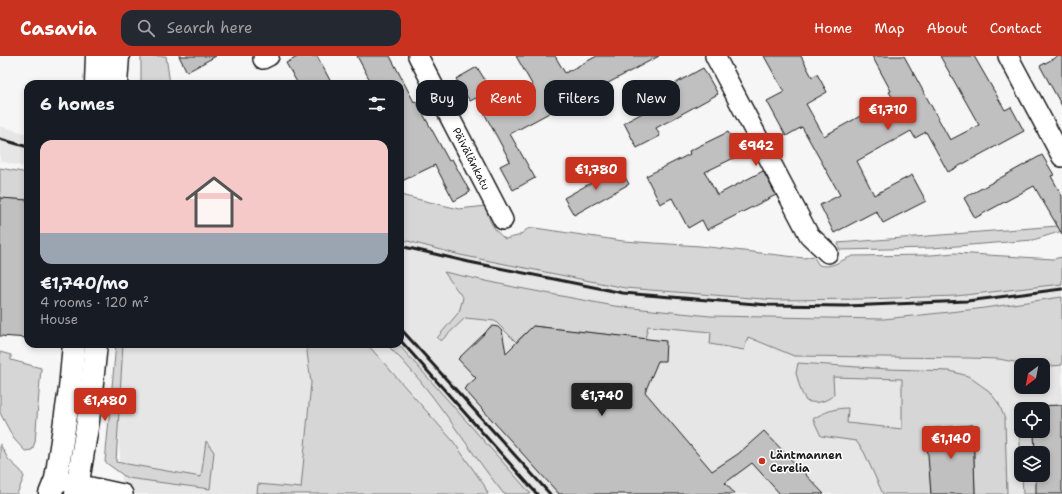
<!DOCTYPE html>
<meta charset="utf-8">
<style>
:root{--surface:#171b24;--page:#242831;--text:#f1f3f6;--muted:#9ea1a6;--accent:#c8321e}
body{margin:0;font-family:"Shantell Sans",sans-serif;background:var(--page);color:var(--text);height:100vh;display:flex;flex-direction:column;font-size:15px;white-space:nowrap}
*{box-sizing:border-box;margin:0}
p{font-size:13px;color:var(--muted)}
.icon{flex:none;width:22px;height:22px;fill:none;stroke:currentColor;stroke-width:2;stroke-linecap:round;stroke-linejoin:round}
.map{position:relative;flex:1;overflow:hidden}
.drawer{position:absolute;left:24px;top:24px;width:380px;height:268px;display:flex;flex-direction:column;background:var(--surface);border-radius:12px;box-shadow:0 2px 6px #0003}
.drawer>*{flex:none}
.guide{position:absolute;left:416px;top:24px;width:380px;height:36px;display:flex;gap:8px}
.needle{width:26px;rotate:212deg}
.fabs{position:absolute;left:1014px;top:302px;display:grid;gap:8px}
.fabs a{display:grid;place-items:center;width:36px;height:36px;border-radius:8px;background:var(--surface);box-shadow:0 2px 6px #0003;font-size:20px}
.price{position:absolute;translate:-50% -34px;padding:0 9px;border-radius:4px;background:var(--accent);color:#fff;font-size:13px;line-height:26px;filter:drop-shadow(0 1px 2px #0008)}
.price::after{content:'';position:absolute;left:50%;top:24px;width:12px;height:9px;margin-left:-6px;background:inherit;clip-path:polygon(0 0,100% 0,50% 100%)}
.price.current{background:#222;color:#fff}
ul{padding:0;list-style:none}
li{display:grid;align-content:center;gap:8px;height:212px;padding:0 16px}
li span{display:grid;place-items:center;height:124px;border-radius:12px;color:#555}
li>.icon{margin-inline-start:auto}
span .icon{width:72px;height:72px;fill:#fffc;stroke-width:1}
li b{font-size:17px}
h2{display:flex;justify-content:space-between;align-items:center;height:48px;padding:0 16px;font-size:17px}
.chip{padding:0 14px;border-radius:12px;background:var(--surface);box-shadow:0 2px 6px #0003;font-size:14px;line-height:36px}
.chip.current{background:var(--accent);color:#fff}
header{display:flex;align-items:center;gap:24px;box-sizing:border-box;height:56px;padding:0 20px;background:var(--accent);color:#fff}
header strong{font-size:19px}
nav{display:flex;gap:22px;margin-inline-start:auto;font-size:14px}
.search{width:280px;height:36px;background:var(--page);display:flex;align-items:center;gap:10px;box-sizing:border-box;padding:0 14px;border-radius:12px;color:var(--muted);font-size:15px}
.map>svg:first-child{display:block}
.built{fill:#e6e6e6;fill-rule:evenodd}
.green{fill:#d6d6d6;stroke:#797979}
.building{fill:#c0c0c0;stroke:#1c1c1c}
.lines{fill:none;stroke-linecap:round;stroke-linejoin:round}
.street-casing{stroke:#1c1c1c;stroke-width:22}
.secondary-casing{stroke:#1c1c1c;stroke-width:25}
.street{stroke:#fff;stroke-width:19}
.secondary{stroke:#fff;stroke-width:22}
.rail{stroke:#1c1c1c;stroke-width:3}
.poi-dot{fill:#c8321e;stroke:#fff;stroke-width:1.5}
.labels{text-anchor:middle;dominant-baseline:central;stroke-width:3;stroke-linejoin:round;paint-order:stroke}
.street-label{font-size:11px;fill:#1c1c1c;stroke:#fff}
.poi-label{font-size:11px;font-weight:bold;fill:#1c1c1c;stroke:#fff;text-anchor:start}
</style>
<header>
<strong>Casavia</strong>
<div class="search"><svg class="icon" aria-label="search" viewBox="0 0 24 24"><circle cx="10" cy="10" r="6"/><path d="M15 15l6 6"/></svg>Search here</div>
<nav><a>Home</a><a>Map</a><a>About</a><a>Contact</a></nav>
</header>
<div class="map">
<svg width="1062" height="438" viewBox="0 0 1062 438">
<rect width="100%" height="100%" fill="#f6f6f6"/>
<filter id="ink" filterUnits="userSpaceOnUse"><feTurbulence type="fractalNoise" baseFrequency=".025" numOctaves="2"/><feDisplacementMap in="SourceGraphic" scale="8" xChannelSelector="R" yChannelSelector="G"/><feConvolveMatrix kernelMatrix="1 2 1 2 8 2 1 2 1" color-interpolation-filters="sRGB"/></filter>
<g filter="url(#ink)">
<g class="built">
<path d="M0 70 28 78V112L0 105Z"/>
<path d="M400 183 460 199 625 232 776 244 865 243 956 240 1062 228V241L977 253 884 263 710 260 617 251 645 261 1062 273V438H123L114 326 118 288H400ZM1021 309H1043V331H1021ZM1021 353H1043V375H1021ZM1021 397H1043V419H1021Z"/>
</g>
<g class="green">
<path d="M141 0H166L170 28H141Z"/>
<path d="M0 112 28 117V144L0 142Z"/>
<path d="M400 139 459 153 486 150C489 166 493 173 505 183 509 182 514 181 518 180 526 175 525 172 535 172L623 185 700 190 804 202 813 200 819 209C832 213 840 204 853 200L931 199 955 197 1053 203 1062 201V228L956 240 865 243 776 244 625 232 460 199 400 183Z"/>
<path d="M1057 170 1062 175 1033 184 932 192 840 194 838 187Z"/>
<path d="M444 216 514 231 614 250 710 260 884 263 977 253 1062 241V309L1043 311V309H1029L999 303 969 302 794 300 748 281 744 294 710 288 711 276 648 270 645 283 533 270 516 286 495 265 465 262 441 285 437 282 459 256 463 242Z"/>
<path d="M116 288H123L116 406 201 421 206 385 214 396 210 433 127 422 105 406Z"/>
<path d="M306 288H367L453 385 484 429 488 438H269L257 437 258 428 301 432 311 327Z"/>
<path d="M386 288H398L531 438H504C464 389 433 332 386 288Z"/>
<path d="M0 296 11 299V304L41 312 35 386 32 394 25 395 14 383 0 357Z"/>
<path d="M798 307 888 313 950 315 968 320 989 335 999 348 1005 363 1007 438H975L973 369 927 373 931 438H883L864 396 856 385 821 380 813 363C824 356 835 352 848 352L847 367 902 373V323L833 321 834 339C825 346 817 348 806 345L801 335 796 317Z"/>
<path d="M1021 363V375H1034L1035 397H1021V410L1019 367Z"/>
<path d="M0 388 8 403 21 415 24 421 17 438H0Z"/>
<path d="M1022 419H1036L1037 438H1023Z"/>
</g>
<g class="building">
<path d="M179 0H216L187 16Z"/>
<path d="M299 0H317L332 28H298L286 7Z"/>
<path d="M357 0H390L414 46 416 45 449 105 452 103 470 136 454 145 435 109 400 126V28H372Z"/>
<path d="M516 0H555L565 17 597 0H659L595 34 594 33 510 78 535 122 513 134 500 110 510 105 476 42 470 45 456 23 477 11 500 49 533 30Z"/>
<path d="M764 0H801L812 21 817 18 827 36 806 48 824 80 893 42 889 36 891 35 872 0H904L950 84 979 69 940 0H974L1005 54 1011 51 1024 75 948 116 926 76 915 82 911 75 857 105 874 139 912 119 926 145 883 167 876 155 834 177 820 149 840 139 802 71 786 80 767 45 784 36Z"/>
<path d="M1058 0H1062V50L1040 10Z"/>
<path d="M703 12 718 38 656 72 660 80 637 92 624 67 659 48 654 39Z"/>
<path d="M728 76 740 99 705 116 717 139 763 115 776 139 707 174 702 164 688 172 672 142 660 148 646 120 690 98 689 95Z"/>
<path d="M1042 99 1054 119 1051 120 1062 140V178L1034 130 975 162 964 142Z"/>
<path d="M619 111 629 128 574 159 564 142Z"/>
<path d="M0 142 28 144V282L0 280Z"/>
<path d="M493 270 498 271 502 275 506 297 533 270 666 285 665 305H658L645 336 712 415 738 398 764 375 824 438H780L752 407 725 427 735 438H559L464 333 476 322 458 303 486 276 489 272Z"/>
<path d="M1062 349V438H1036V419H1043V397H1035L1034 375H1043V353H1033V350Z"/>
<path d="M973 369 975 438H931L926 373Z"/>
</g>
<g class="lines">
<defs>
<g id="street">
<path d="M418 0 503 164"/>
<path d="M715 0 809 179 828 197"/>
<path d="M1008 0 1062 101"/>
<path d="M263 3 269 0"/>
<path d="M63 425 123 438"/>
</g>
<g id="secondary">
<path d="M96 28 97 0"/>
<path d="M116 28 118 0"/>
<path d="M50 438 56 423 70 333 74 288"/>
<path d="M76 438 88 365 96 288"/>
</g>
</defs>
<use href="#street" class="street-casing"/>
<use href="#secondary" class="secondary-casing"/>
<use href="#street" class="street"/>
<use href="#secondary" class="secondary"/>
<g class="rail">
<path d="M0 83 28 91"/>
<path d="M400 190 469 206 623 237 768 249 846 250 967 245 1062 233"/>
<path d="M400 272 550 438"/>
<path d="M400 284 537 438"/>
</g>
</g>
</g>
<circle class="poi-dot" cx="762" cy="405" r="4"/>
<g class="labels">
<g class="street-label">
<text transform="translate(471 103) rotate(63)">Päivälänkatu</text>
</g>
<g class="poi-label">
<text x="770" y="399">Läntmannen<tspan x="770" dy="13">Cerelia</tspan></text>
</g>
</g>
</svg>
<div class="fabs">
<a><svg class="needle" viewBox="-14 -14 28 28"><path d="M0-13l5 13h-10z" fill="#e53935"/><path d="M0 13l5-13h-10z" fill="#9ea1a6"/></svg></a>
<a><svg class="icon" aria-label="locate" viewBox="0 0 24 24"><circle cx="12" cy="12" r="6"/><path d="M12 2v4M12 18v4M2 12h4M18 12h4"/></svg></a>
<a><svg class="icon" aria-label="layers" viewBox="0 0 24 24"><path d="M12 4l9 5-9 5-9-5zM3 14l9 5 9-5"/></svg></a>
</div>
<b class="price" style="left:888px;top:75px">€1,710</b>
<b class="price" style="left:756px;top:111px">€942</b>
<b class="price" style="left:596px;top:135px">€1,780</b>
<b class="price current" style="left:602px;top:361px">€1,740</b>
<b class="price" style="left:105px;top:366px">€1,480</b>
<b class="price" style="left:951px;top:404px">€1,140</b>
<div class="guide">
<a class="chip">Buy</a>
<a class="chip current">Rent</a>
<a class="chip">Filters</a>
<a class="chip">New</a>
</div>
<section class="drawer">
<h2>6 homes<svg class="icon" aria-label="filters" viewBox="0 0 24 24"><path d="M4 7h16M4 17h16"/><circle cx="9" cy="7" r="2"/><circle cx="15" cy="17" r="2"/></svg></h2>
<ul>
<li><span style="background:linear-gradient(#f6c9c9 75%,#9aa5b1 0)"><svg class="icon" aria-label="home" viewBox="0 0 24 24"><path d="M3 11l9-7 9 7M6 9v11h12V9"/></svg></span><div><b>€1,740/mo</b><p>4 rooms · 120 m²</p><p>House</p></div></li>
</ul>
</section>
</div>
